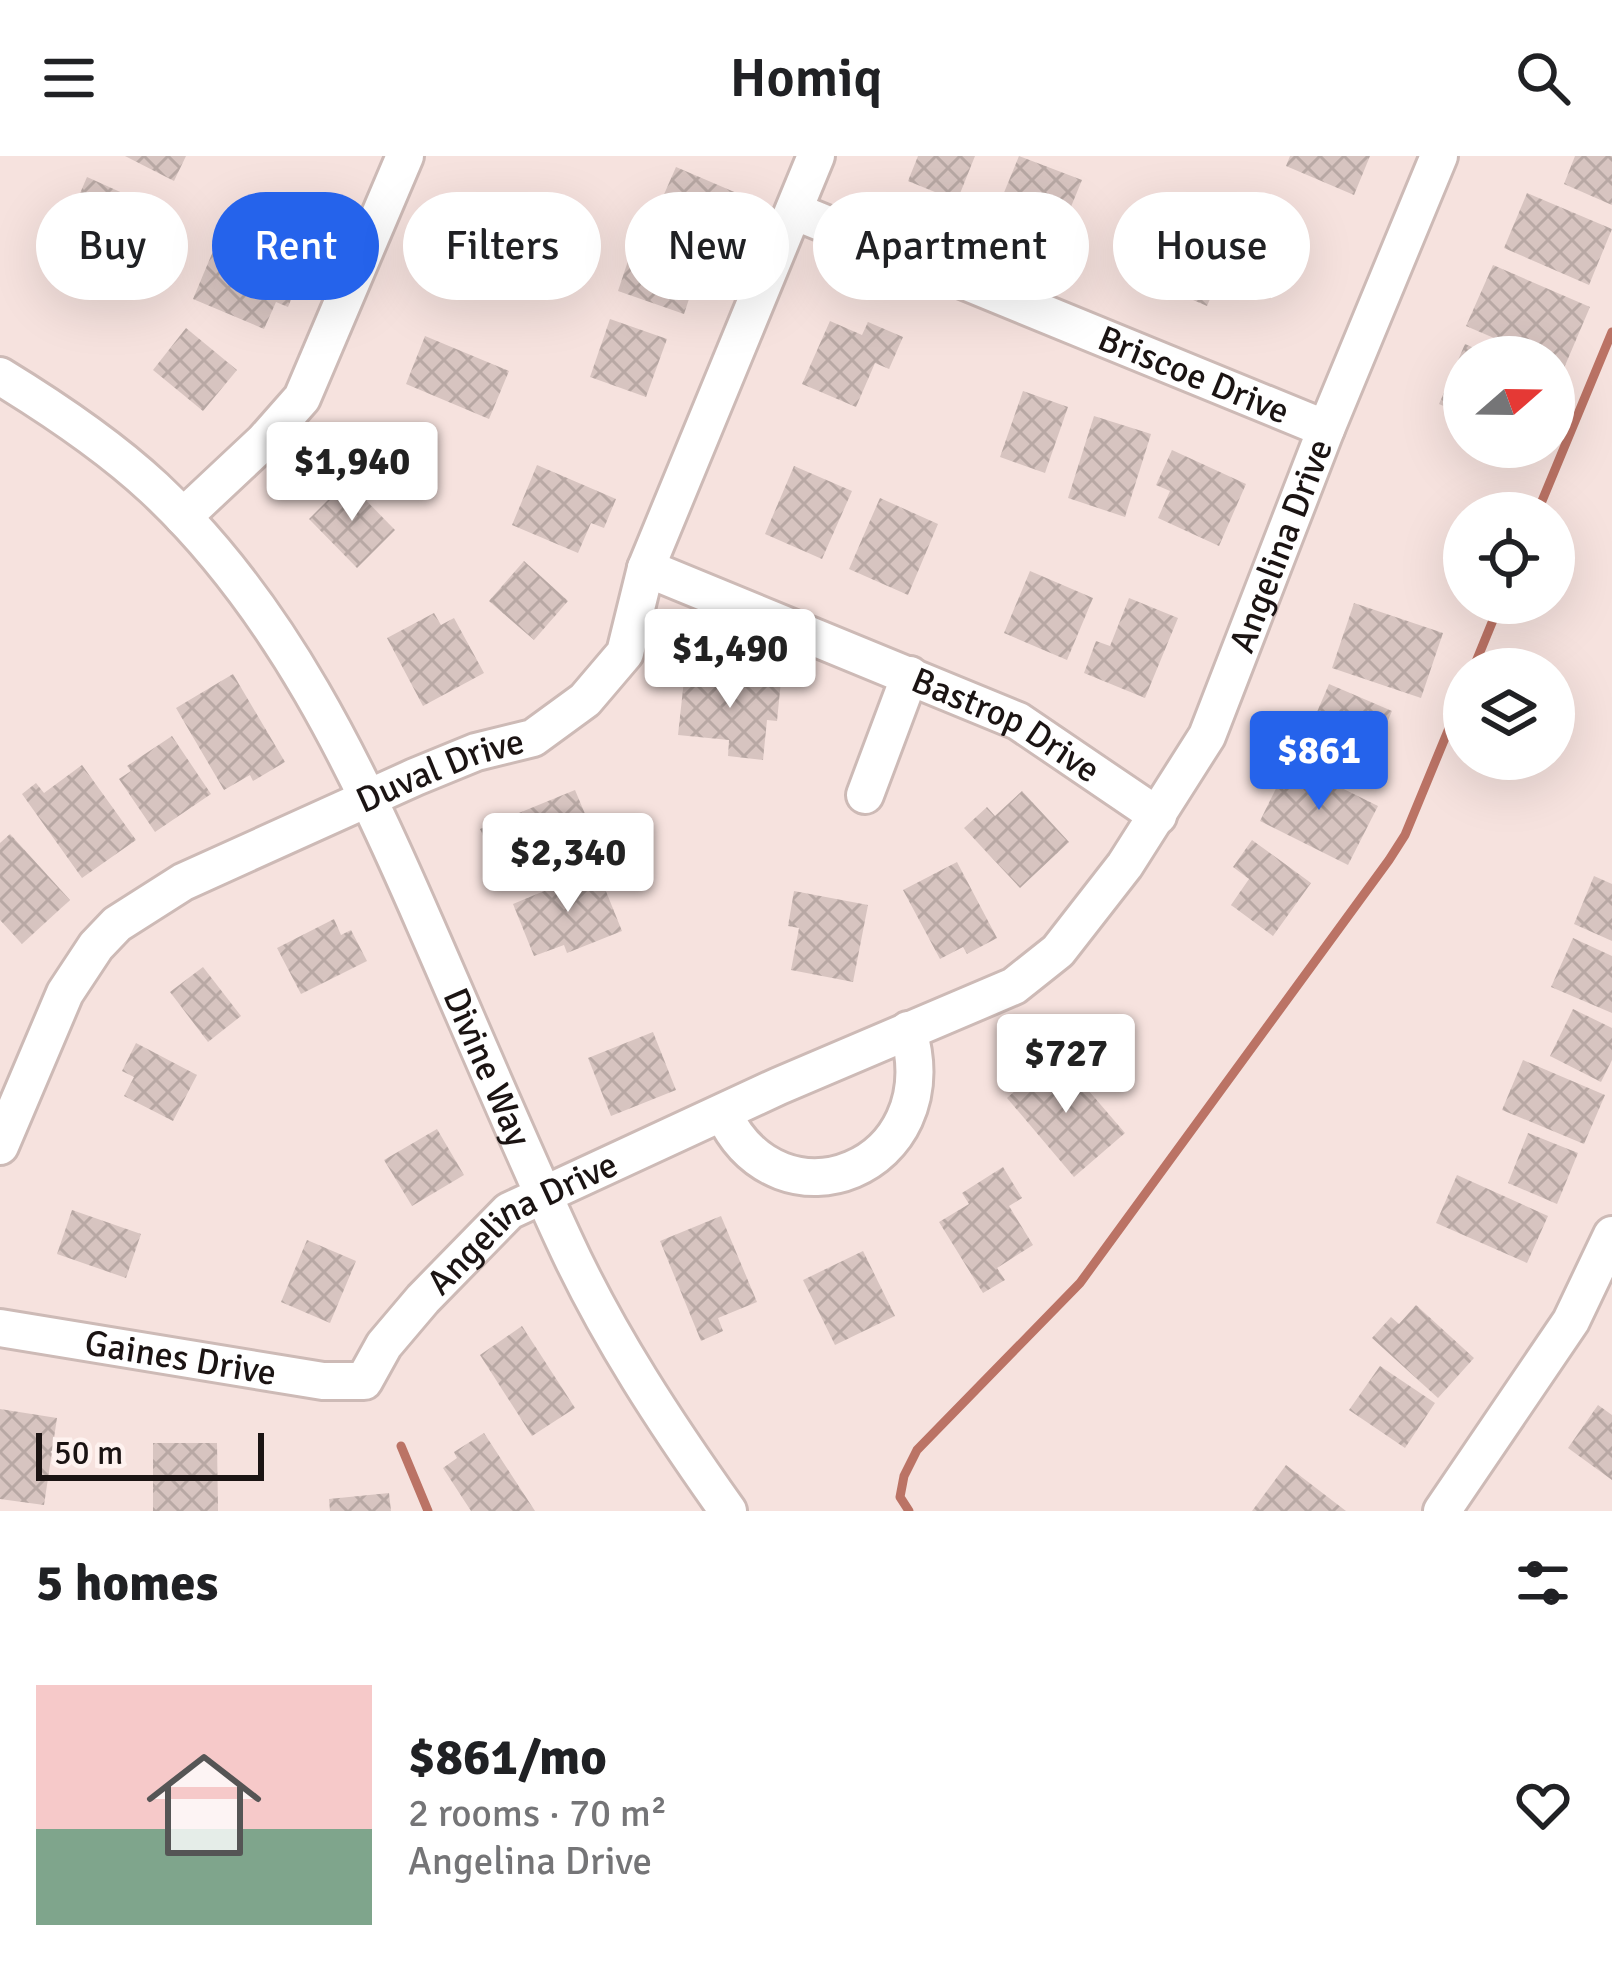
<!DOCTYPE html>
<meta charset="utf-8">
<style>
:root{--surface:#fff;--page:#f6f6f6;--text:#202124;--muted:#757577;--accent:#2563eb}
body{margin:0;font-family:Signika,sans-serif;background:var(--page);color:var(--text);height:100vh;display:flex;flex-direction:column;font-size:45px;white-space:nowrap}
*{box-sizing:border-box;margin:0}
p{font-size:39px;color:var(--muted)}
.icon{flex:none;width:66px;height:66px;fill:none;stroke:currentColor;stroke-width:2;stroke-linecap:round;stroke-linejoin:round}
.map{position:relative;height:1355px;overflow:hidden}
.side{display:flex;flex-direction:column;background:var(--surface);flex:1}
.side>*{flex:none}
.guide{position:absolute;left:36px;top:36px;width:1542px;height:108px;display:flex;gap:24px}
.needle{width:78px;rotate:70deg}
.buttons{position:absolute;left:1443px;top:180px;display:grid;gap:24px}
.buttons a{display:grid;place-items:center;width:132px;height:132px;border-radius:50%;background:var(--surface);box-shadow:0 12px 48px #0002;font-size:60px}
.scale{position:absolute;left:36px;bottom:30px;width:228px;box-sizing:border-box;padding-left:12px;border:6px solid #1b1413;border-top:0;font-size:33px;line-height:42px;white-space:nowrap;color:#1b1413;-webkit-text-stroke:9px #fef2ef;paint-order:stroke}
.price{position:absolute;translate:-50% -102px;padding:0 27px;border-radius:12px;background:#fff;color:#222;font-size:39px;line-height:78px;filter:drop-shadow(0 3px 6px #0008)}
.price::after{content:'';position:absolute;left:50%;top:72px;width:36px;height:27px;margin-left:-18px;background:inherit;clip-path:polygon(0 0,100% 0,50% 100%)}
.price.current{background:var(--accent);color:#fff}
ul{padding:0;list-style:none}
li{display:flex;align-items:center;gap:36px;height:300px;padding:0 36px}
li span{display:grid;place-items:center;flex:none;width:336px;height:240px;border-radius:0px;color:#555}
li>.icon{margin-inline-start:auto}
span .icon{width:144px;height:144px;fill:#fffc;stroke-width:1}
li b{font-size:51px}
h2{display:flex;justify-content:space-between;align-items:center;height:144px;padding:0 36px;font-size:51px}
.pill{padding:0 42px;border-radius:54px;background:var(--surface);box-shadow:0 12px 48px #0002;font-size:42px;line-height:108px}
.pill.current{background:var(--accent);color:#fff}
header{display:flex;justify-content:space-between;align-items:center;height:156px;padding:0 36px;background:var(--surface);font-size:54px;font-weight:600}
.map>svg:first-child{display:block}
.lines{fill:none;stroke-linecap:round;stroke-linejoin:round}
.stream{stroke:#bb7365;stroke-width:9}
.building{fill:url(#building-cross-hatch)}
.street-casing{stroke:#cdbab6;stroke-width:42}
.street{stroke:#fff;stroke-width:36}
.labels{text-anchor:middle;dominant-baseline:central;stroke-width:9;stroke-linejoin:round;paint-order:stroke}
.street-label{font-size:36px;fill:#1b1413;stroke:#fef2ef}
</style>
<header><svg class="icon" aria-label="menu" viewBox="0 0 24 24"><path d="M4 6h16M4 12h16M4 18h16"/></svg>Homiq<svg class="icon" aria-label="search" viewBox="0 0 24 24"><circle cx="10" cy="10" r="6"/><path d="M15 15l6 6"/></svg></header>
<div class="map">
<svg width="1612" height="1355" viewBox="0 0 1612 1355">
<defs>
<pattern id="building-cross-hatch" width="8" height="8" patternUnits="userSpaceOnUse" patternTransform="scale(3)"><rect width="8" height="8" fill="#d7c4c0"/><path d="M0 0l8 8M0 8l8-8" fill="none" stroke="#b8a8a4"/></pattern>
</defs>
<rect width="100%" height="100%" fill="#f6e2de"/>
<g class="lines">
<g class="stream">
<path d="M1537 357 1612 176"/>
<path d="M1473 513 1500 447"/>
<path d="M401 1290 428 1355"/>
<path d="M909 1355 900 1341 904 1320 917 1294 1080 1127 1389 704 1405 679 1464 536"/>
</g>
</g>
<g class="building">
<path d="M125 0H186L174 25Z"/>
<path d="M918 0H975L957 45 908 25Z"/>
<path d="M1019 0 1082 24 1056 87 994 61Z"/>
<path d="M1290 0H1370L1354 39 1286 10Z"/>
<path d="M1575 0H1612V49L1564 28Z"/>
<path d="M676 11 739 38 719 86 655 59Z"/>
<path d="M87 21 158 53 149 75 159 79 148 105 66 70Z"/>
<path d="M1527 37 1612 73 1589 129 1504 92Z"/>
<path d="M1183 53 1238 78 1207 150 1151 126Z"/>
<path d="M216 88 299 124 288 151 276 146 264 173 193 143Z"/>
<path d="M633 90 699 113 684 158 618 135Z"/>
<path d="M1493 109 1590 151 1564 212 1554 208V201H1538L1466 170Z"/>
<path d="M610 163 667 183 646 241 590 221Z"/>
<path d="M830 165 862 179 868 166 903 181 889 213 875 207 856 251 802 228Z"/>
<path d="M186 172 237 214 203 255 153 214Z"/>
<path d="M425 180 509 215 489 263 406 228Z"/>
<path d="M1465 188 1495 201H1464V259L1439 248Z"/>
<path d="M1023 235 1068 251 1045 317 1000 301Z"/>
<path d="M1094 260 1151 278 1125 361 1068 342Z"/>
<path d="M1172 294 1246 328 1219 390 1158 362 1170 335 1156 329Z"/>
<path d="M537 309 616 343 604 372 591 367 578 397 512 369Z"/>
<path d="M794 310 852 335 822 403 765 378Z"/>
<path d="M347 325 395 374 357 412 309 363Z"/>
<path d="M880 342 938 368 908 439 849 413Z"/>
<path d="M524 405 568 445 534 484 489 445Z"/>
<path d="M1030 415 1093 442 1067 504 1004 477Z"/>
<path d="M1129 442 1178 462 1145 542 1084 517 1096 485 1110 490Z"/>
<path d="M1354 447 1443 477 1421 542 1332 512Z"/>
<path d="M434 457 441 469 454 462 484 517 423 550 387 482Z"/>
<path d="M685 515 781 525 777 565 767 564 763 604 728 600 729 584 678 579Z"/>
<path d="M233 518 285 606 253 625 250 619 224 634 176 552Z"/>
<path d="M1329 528 1392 555 1368 611 1305 584Z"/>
<path d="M172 580 211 638 155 676 119 623 131 615 127 610Z"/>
<path d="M1289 606 1378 650 1348 709 1260 665Z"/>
<path d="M82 609 136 684 82 722 22 638 36 627 44 637Z"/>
<path d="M575 634 601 696 506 735 480 673Z"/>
<path d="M1022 635 1069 686 1020 732 964 672 987 651 995 660Z"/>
<path d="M10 678 70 744 22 788 0 764V687Z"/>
<path d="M1252 684 1311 727 1273 780 1231 749 1249 723 1233 711Z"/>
<path d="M957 706 997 782 967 798 963 791 940 803 903 734Z"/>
<path d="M597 713 622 775 567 797 564 789 534 800 513 748Z"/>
<path d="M1594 720 1612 728V785L1574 768Z"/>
<path d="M794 735 868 749 853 826 791 814 799 772 788 770Z"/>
<path d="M334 763 341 779 351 774 367 805 301 838 277 792Z"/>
<path d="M1573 782 1612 800V857L1551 831Z"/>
<path d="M203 811 241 860 208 886 170 836Z"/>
<path d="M1573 853 1612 872V904L1601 926 1550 900Z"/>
<path d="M653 876 676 934 611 960 588 902Z"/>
<path d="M136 887 197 919 173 965 124 940 134 921 122 915Z"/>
<path d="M1057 898 1125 977 1074 1021 1007 942Z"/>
<path d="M1523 904 1605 939 1584 988 1502 954Z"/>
<path d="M437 973 464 1019 412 1050 384 1004Z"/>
<path d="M1528 977 1578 997 1557 1048 1508 1027Z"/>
<path d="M1003 1011 1022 1042 1009 1050 1033 1089 997 1112 1005 1124 983 1137 939 1066 969 1048 962 1037Z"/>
<path d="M1457 1019 1548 1060 1527 1107 1436 1067Z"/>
<path d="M72 1054 141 1078 126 1122 57 1098Z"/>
<path d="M721 1060 757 1146 718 1162 723 1175 701 1185 660 1085Z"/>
<path d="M307 1084 356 1105 330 1167 281 1146Z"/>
<path d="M863 1095 895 1160 835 1189 803 1124Z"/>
<path d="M1416 1149 1474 1202 1438 1242 1372 1182 1391 1161 1399 1168Z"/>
<path d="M522 1170 575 1252 532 1280 480 1199Z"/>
<path d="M1380 1210 1435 1247 1405 1292 1349 1254Z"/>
<path d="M1598 1249 1612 1259V1324L1568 1292Z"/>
<path d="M0 1253 57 1262 44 1349 0 1343Z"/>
<path d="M484 1277 535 1355H471L443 1312 457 1302 454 1296Z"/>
<path d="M153 1287H217L218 1355H153Z"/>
<path d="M1286 1309 1346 1355H1252Z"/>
<path d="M389 1337 391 1355H330L329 1343Z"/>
</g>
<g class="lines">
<defs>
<g id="street">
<path id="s1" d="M794 55 1326 273"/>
<path id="s2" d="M0 220C54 253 108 289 154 332 282 452 356 610 425 768 471 873 516 980 564 1084 608 1180 667 1269 728 1355"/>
<path d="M183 361 264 285 302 242 405 0"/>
<path id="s3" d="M646 412 1018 565 1158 660"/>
<path d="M865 639 910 519"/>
<path d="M723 957C780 1079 949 1013 908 874"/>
<path id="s4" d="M0 990 65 837 96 790 117 768 183 726 415 621 476 596 533 582 585 544 625 497 646 412 816 0"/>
<path id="s5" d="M0 1172 323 1225H364L384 1189 423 1143 509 1055 779 930 1014 830 1058 795 1125 709 1207 580 1326 273 1439 0"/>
<path d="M1442 1355 1571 1165 1612 1079"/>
</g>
</defs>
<use href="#street" class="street-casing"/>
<use href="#street" class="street"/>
</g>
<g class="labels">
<g class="street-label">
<text stroke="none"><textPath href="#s1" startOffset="432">Briscoe Drive</textPath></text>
<text stroke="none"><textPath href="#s5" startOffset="1668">Angelina Drive</textPath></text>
<text stroke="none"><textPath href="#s3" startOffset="393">Bastrop Drive</textPath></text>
<text stroke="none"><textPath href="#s4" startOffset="612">Duval Drive</textPath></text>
<text stroke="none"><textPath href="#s2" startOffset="864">Divine Way</textPath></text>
<text stroke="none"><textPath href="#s5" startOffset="597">Angelina Drive</textPath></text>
<text stroke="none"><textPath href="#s5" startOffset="183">Gaines Drive</textPath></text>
</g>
</g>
</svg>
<div class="buttons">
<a><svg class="needle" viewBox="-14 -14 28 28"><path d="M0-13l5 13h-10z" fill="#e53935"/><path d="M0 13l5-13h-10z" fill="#757577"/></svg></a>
<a><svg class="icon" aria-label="locate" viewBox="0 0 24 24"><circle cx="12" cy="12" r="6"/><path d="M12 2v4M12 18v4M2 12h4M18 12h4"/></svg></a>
<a><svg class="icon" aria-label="layers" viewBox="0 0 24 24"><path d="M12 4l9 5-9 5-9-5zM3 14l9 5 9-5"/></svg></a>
</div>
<div class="scale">50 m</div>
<b class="price" style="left:352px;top:368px">$1,940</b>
<b class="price" style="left:730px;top:555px">$1,490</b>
<b class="price current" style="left:1319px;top:657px">$861</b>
<b class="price" style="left:568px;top:759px">$2,340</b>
<b class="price" style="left:1066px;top:960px">$727</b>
<div class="guide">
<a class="pill">Buy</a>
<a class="pill current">Rent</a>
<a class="pill">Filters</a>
<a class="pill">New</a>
<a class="pill">Apartment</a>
<a class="pill">House</a>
</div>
</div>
<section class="side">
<h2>5 homes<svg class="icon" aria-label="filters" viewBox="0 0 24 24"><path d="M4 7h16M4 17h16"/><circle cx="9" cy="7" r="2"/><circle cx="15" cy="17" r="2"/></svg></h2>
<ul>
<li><span style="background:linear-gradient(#f6c9c9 60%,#7fa58c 0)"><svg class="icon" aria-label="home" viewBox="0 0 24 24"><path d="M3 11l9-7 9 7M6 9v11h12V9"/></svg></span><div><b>$861/mo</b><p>2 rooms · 70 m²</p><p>Angelina Drive</p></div><svg class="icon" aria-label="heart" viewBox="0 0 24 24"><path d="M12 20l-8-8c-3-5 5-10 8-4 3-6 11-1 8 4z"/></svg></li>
</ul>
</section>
